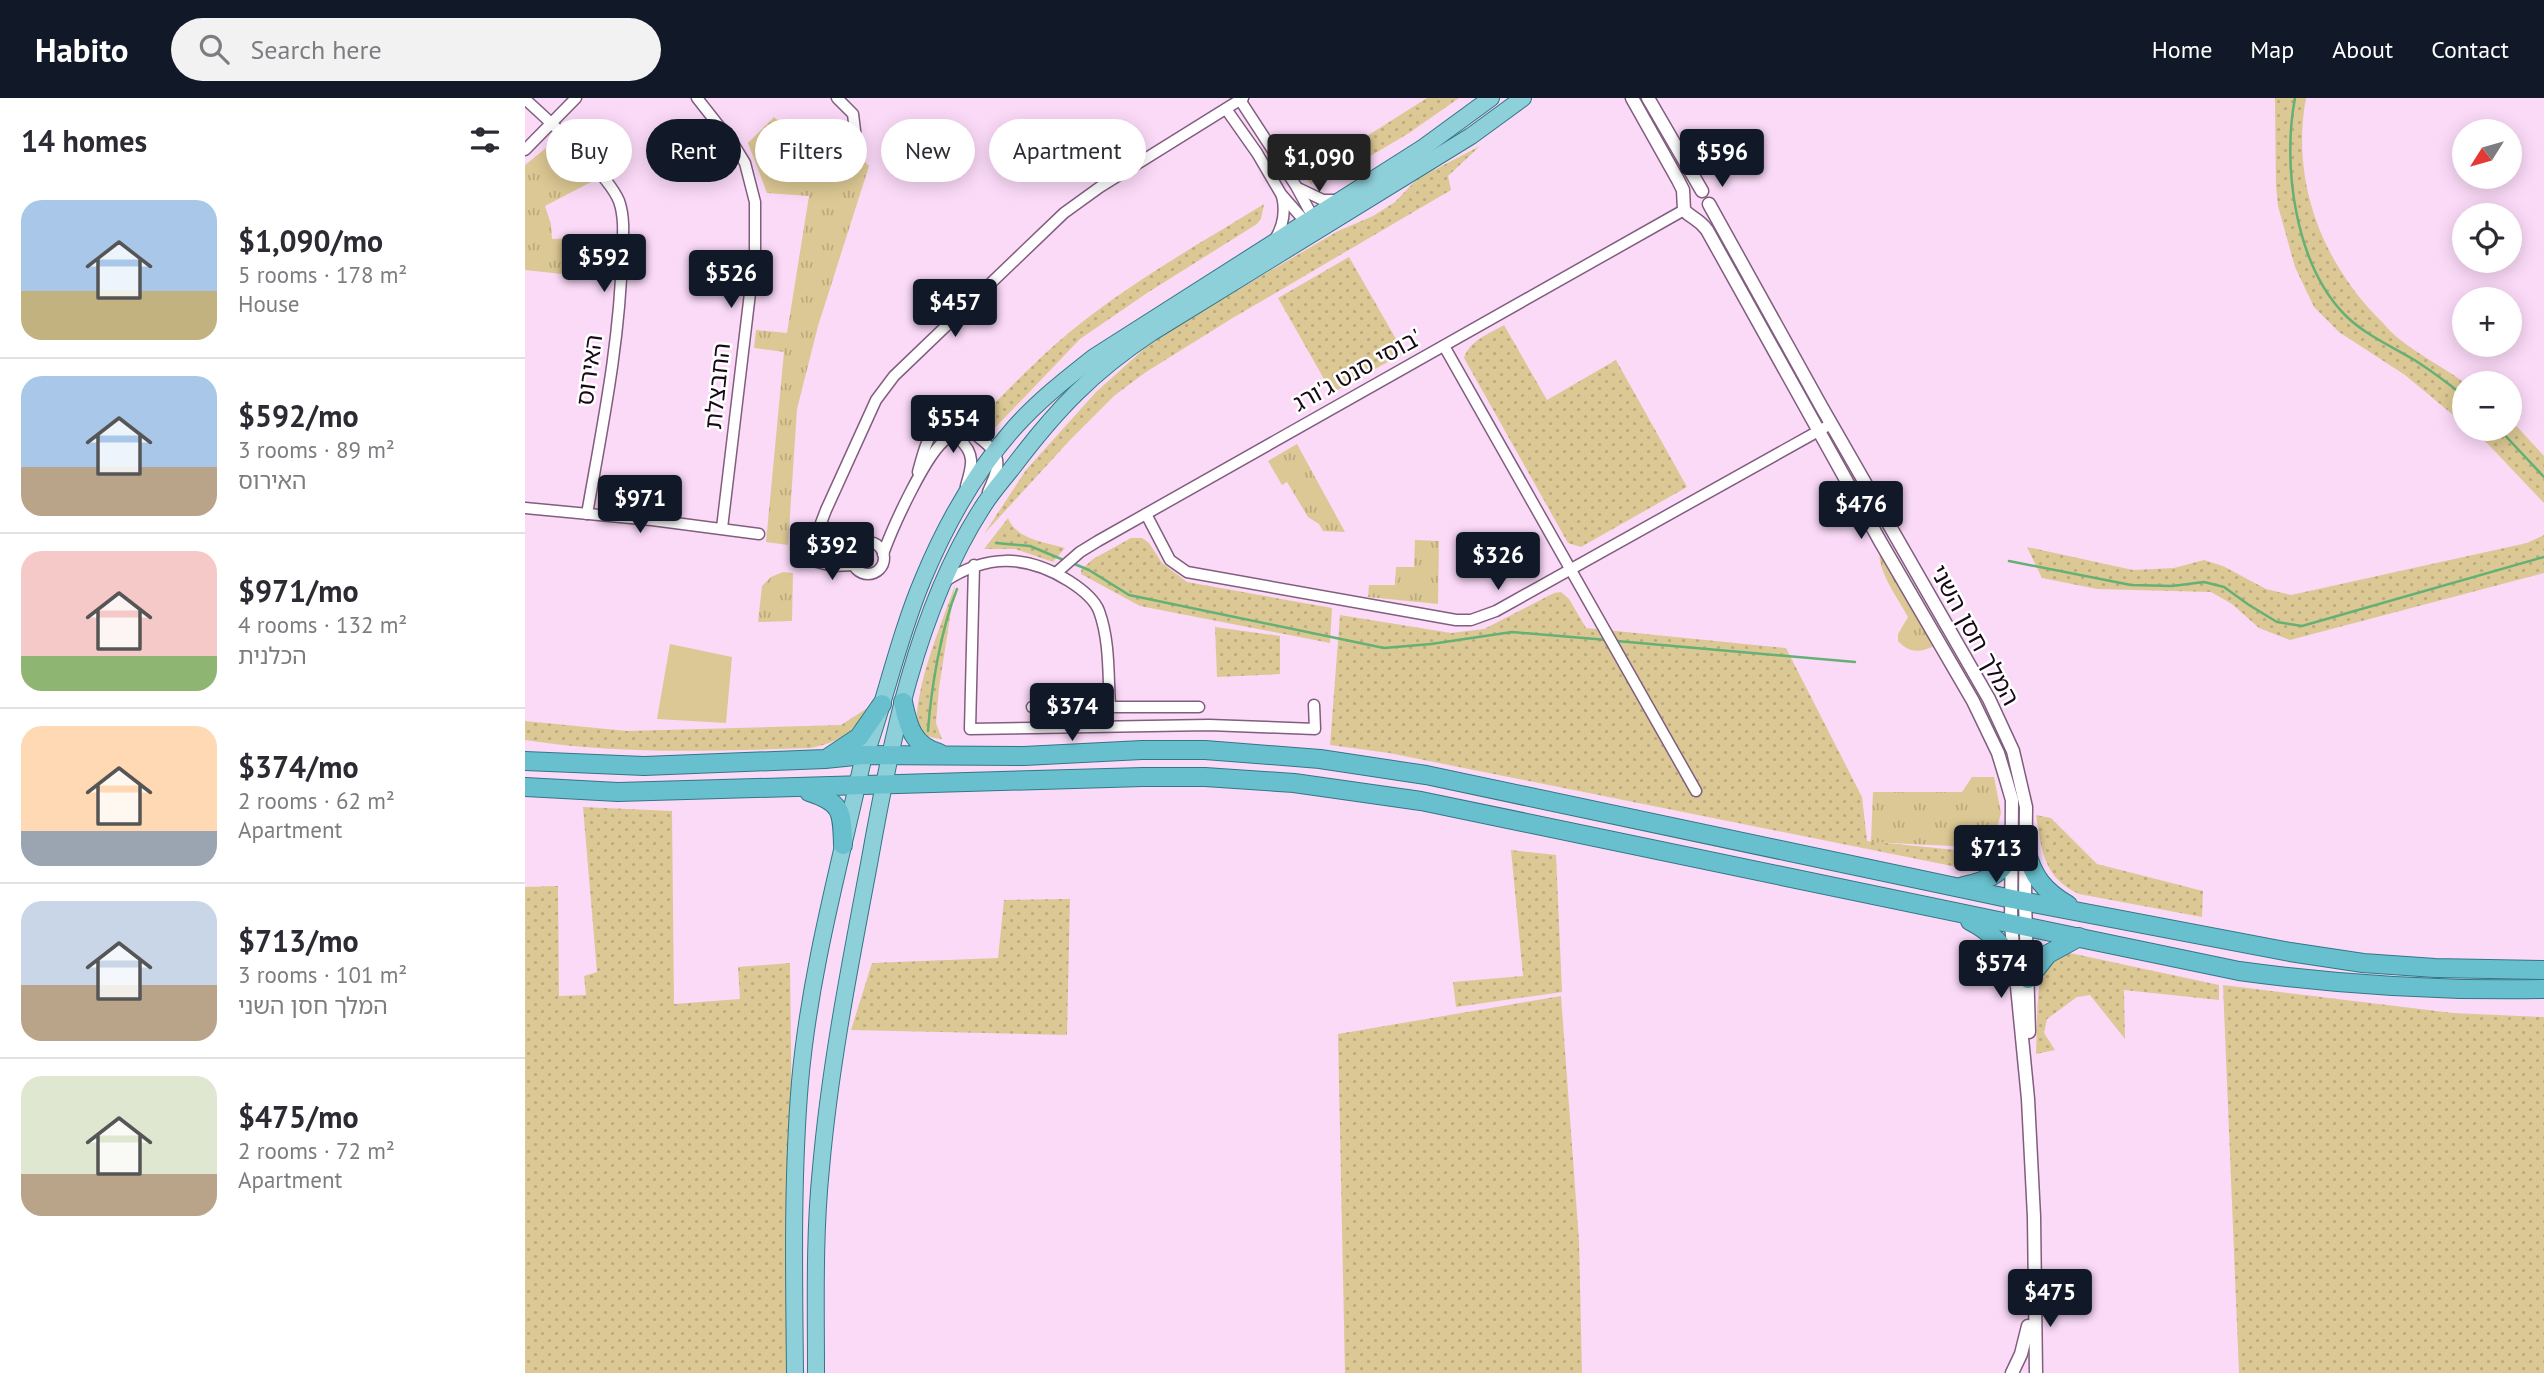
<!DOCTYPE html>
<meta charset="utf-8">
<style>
:root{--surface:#fff;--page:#f2f2f3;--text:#2b2b33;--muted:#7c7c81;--line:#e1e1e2;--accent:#111827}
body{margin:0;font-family:"PT Sans","Noto Sans Hebrew",sans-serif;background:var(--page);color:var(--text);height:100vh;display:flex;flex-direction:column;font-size:26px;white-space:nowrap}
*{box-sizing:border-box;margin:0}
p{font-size:23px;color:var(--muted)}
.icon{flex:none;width:38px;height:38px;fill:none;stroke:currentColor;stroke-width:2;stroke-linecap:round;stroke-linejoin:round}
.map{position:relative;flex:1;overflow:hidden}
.drawer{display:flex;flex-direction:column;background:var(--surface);width:525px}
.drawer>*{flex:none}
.top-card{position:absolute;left:21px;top:21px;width:665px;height:63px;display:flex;gap:14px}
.needle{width:46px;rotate:233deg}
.fabs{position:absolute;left:1927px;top:21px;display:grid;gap:14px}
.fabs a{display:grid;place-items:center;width:70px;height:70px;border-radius:50%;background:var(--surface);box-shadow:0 4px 18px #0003;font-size:35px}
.price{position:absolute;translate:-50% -60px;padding:0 16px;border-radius:7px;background:var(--accent);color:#fff;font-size:23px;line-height:46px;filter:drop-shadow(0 2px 4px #0008)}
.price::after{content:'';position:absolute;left:50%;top:42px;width:21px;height:16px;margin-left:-10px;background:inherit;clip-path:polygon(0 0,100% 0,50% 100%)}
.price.on{background:#222;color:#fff}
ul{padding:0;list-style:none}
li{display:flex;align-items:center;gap:21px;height:175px;padding:0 21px}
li+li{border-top:2px solid var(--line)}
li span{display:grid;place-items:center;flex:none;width:196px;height:140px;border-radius:21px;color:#555}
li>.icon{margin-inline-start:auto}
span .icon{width:84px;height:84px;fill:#fffc;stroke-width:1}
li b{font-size:30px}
h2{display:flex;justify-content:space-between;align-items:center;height:84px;padding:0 21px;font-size:30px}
.tag{padding:0 24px;border-radius:32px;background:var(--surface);box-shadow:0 4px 18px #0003;font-size:24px;line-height:63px}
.tag.on{background:var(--accent);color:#fff}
header{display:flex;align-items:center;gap:42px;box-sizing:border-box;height:98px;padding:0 35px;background:var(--accent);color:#fff}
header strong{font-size:33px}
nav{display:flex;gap:38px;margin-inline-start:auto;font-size:24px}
.search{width:490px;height:63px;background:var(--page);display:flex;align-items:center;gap:18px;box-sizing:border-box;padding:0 24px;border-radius:38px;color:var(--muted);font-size:26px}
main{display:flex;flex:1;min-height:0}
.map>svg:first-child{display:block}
.grass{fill:url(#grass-dots)}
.park{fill:url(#park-tufts)}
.pitch{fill:#dcc894}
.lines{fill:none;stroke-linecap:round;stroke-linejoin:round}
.stream{stroke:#65b075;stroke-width:2.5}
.minor-casing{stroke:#815d7e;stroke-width:13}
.tertiary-casing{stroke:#815d7e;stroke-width:15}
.primary-casing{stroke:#337685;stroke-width:18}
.trunk-casing{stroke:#337685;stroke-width:20}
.minor{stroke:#fff;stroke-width:10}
.tertiary{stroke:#fff;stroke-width:12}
.primary{stroke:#8ed0da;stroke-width:16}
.trunk{stroke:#68c0ce;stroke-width:18}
.labels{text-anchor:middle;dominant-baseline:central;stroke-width:5;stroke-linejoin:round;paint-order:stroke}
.street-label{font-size:24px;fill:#170a16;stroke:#fff}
</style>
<header>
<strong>Habito</strong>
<div class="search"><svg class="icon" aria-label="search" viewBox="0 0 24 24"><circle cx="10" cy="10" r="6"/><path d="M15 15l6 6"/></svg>Search here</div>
<nav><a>Home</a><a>Map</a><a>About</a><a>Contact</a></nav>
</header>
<main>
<section class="drawer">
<h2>14 homes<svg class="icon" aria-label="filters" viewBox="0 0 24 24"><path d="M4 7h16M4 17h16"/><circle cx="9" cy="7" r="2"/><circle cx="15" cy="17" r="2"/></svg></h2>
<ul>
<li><span style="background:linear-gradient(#a9c7e8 65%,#c2b280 0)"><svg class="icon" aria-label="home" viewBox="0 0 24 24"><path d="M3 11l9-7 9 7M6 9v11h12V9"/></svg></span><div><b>$1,090/mo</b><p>5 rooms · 178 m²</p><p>House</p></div></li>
<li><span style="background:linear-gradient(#a9c7e8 65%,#b9a48a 0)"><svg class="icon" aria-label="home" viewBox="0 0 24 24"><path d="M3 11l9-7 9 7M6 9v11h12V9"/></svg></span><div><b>$592/mo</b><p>3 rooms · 89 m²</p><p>האירוס</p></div></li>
<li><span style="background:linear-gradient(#f6c9c9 75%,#8fb573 0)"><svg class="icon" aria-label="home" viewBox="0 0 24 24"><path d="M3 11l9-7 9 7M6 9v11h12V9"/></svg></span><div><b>$971/mo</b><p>4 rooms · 132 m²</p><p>הכלנית</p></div></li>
<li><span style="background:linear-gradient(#ffd9b3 75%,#9aa5b1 0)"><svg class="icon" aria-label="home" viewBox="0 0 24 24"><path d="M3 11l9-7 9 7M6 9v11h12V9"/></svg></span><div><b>$374/mo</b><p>2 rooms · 62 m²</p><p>Apartment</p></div></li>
<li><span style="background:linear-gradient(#c9d6e8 60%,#b9a48a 0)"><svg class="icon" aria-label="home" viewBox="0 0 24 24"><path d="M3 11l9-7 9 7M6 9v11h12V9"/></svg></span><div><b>$713/mo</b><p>3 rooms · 101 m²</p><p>המלך חסן השני</p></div></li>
<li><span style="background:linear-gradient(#dfe7d0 70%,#b9a48a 0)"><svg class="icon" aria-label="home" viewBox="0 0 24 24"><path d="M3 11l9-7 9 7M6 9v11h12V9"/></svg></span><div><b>$475/mo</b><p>2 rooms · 72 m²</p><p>Apartment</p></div></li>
</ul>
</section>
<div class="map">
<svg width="2019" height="1275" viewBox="0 0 2019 1275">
<defs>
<pattern id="grass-dots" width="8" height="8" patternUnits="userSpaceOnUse" patternTransform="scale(1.75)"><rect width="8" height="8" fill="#dcc894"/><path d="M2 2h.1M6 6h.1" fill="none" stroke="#bcaa7f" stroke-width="1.8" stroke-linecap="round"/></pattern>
<pattern id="park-tufts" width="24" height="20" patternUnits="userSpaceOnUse" patternTransform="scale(1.75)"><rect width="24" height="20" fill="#dcc894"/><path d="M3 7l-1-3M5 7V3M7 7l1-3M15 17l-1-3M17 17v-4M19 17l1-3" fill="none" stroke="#bcaa7f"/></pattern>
</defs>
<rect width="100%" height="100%" fill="#fbdaf8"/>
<g class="grass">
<path d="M902 0H934L884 35 817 75 786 86 779 78Z"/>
<path d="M1750 0H1781C1766 80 1795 159 1850 217 1858 224 1865 234 1873 240 1894 257 1918 269 1940 285L1939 326 1880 277 1814 234 1789 209 1770 169 1753 108 1751 88Z"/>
<path d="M955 48 923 78 926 92 706 221 621 274 590 297 545 342 459 436 501 372 571 294 619 251 660 223 813 133 848 118 870 104 892 81Z"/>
<path d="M739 106 736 121 732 126 622 195 555 241 468 332 461 335 449 326C481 294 512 261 546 233 606 184 674 146 739 106Z"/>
<path d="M824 159 879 255 807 295 753 200Z"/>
<path d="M979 227 1022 302 1091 262 1162 389 1056 449 1043 445 939 260C945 242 964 236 979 227Z"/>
<path d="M1985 321 2019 358V405L1963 346 1945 331H1984Z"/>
<path d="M483 420C492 442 519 444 540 450L528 464 490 451H459Z"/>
<path d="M2019 437V475L1765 542 1734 530 1707 506 1686 494 1572 491 1517 480 1502 449 1608 472 1649 470 1679 462 1698 468 1741 491 1766 497 2002 445Z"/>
<path d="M606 440H617L624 445 637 465 662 484 807 510 805 545 615 508 556 476V472L568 461Z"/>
<path d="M430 487 414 590 411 625 417 641C404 640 399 637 391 628 393 579 414 533 430 487Z"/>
<path d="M1036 494 1044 501 1061 530 1261 550 1337 699 1342 743 1470 756 1458 767 1432 769 864 655 805 647 815 517 926 535 959 531 1029 495Z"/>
<path d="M690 529 755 538V576L692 579Z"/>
<path d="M344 609C330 634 313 645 285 650 190 653 95 657 0 642V623L102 633 316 627Z"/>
<path d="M58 709 147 713 149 906 215 901 213 869 265 865 267 1038 261 1275H0V789L33 788 34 898 61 897 59 878 72 874Z"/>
<path d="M1511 717 1526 720 1572 766 1678 793 1677 819 1554 796C1518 779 1517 753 1511 717Z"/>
<path d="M986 752 1031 757 1037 894 931 909 928 884 998 878Z"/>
<path d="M545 801 542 937 326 932 347 865 473 860 479 802Z"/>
<path d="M1545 855 1694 887V902L1599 892 1600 941 1565 897 1552 899 1522 921 1519 935 1530 952 1511 956C1512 938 1511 879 1520 867 1525 859 1536 857 1545 855Z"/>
<path d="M1698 887 1928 915 2019 919V1275H1714Z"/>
<path d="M1036 898 1054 1143 1057 1275H820L813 936Z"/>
</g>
<g class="park">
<path d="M249 19 299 64 319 40 344 68 293 228 272 311 263 447 241 444 259 254 229 250 231 232 262 235 284 98 242 95 223 45Z"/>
<path d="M26 46C45 49 55 69 66 84L20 108 26 126 27 141 87 138 84 181 0 172V67Z"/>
<path d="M772 346 820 434 798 433 794 426 783 419 762 384 757 387 743 363Z"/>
<path d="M890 442 914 443 913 506 843 499 844 487H870L871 469H889Z"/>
<path d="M1355 453 1409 548C1395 555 1384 555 1373 543V536L1383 519C1374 502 1351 471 1355 453Z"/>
<path d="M258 474 268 475 267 523 233 524 237 488 246 479Z"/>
<path d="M1447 679H1469L1476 715 1467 750 1346 744 1348 694H1437Z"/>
</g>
<path class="pitch" d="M145 546 207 559 201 625 132 621Z"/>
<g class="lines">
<g class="stream">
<path d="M1770 0C1757 67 1770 166 1820 217 1840 237 1868 249 1891 263 1908 274 1924 286 1939 298"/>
<path d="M1974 331 2019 379"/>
<path d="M471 445 505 448 541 463"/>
<path d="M1484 463 1606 487 1647 488 1679 484 1699 489 1724 507 1752 524 1777 528 2019 459"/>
<path d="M547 465 564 472 604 497 859 550 906 546 987 534 1082 542"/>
<path d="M1092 543 1330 564"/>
<path d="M403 633C406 590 416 531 432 491"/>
</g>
<defs>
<g id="minor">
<path d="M172 0 209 47 220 65 230 104V153L197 430"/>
<path d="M312 0 328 16 332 49"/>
<path d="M0 1C24 23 83 76 94 103 100 120 98 139 97 156 95 244 77 330 62 416"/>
<path d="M715 2 771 88 790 123"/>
<path d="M701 11 732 55 756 96 784 128"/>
<path d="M0 52 51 0"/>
<path d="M775 91 798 102H812"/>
<path d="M749 143C758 129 761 114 757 98"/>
<path d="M919 248 1171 693"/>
<path d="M393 374C402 340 412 302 451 337 459 344 470 351 472 362 474 372 467 384 463 394"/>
<path d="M0 410 127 422 234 436"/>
<path d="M621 416 645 462 662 474 931 522H946L971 513 1306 326"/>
<circle cx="343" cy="460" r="16"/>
<path d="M358 456C367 431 402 352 423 340L434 341C451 356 447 368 441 388"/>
<path d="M329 467 308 468 288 463 296 425 301 412 351 302 369 278 539 115 575 89 718 0"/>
<path d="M449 467 445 631 684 627 790 631 789 607"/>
<path d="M531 475 555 454 573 443 1159 112"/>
<path d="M419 484C461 456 501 456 544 483 555 490 569 500 574 513 585 543 583 577 585 609"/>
<path d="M507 609H674"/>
</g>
<g id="tertiary">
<path d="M1107 0 1153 82 1158 92 1159 112C1167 121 1173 120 1182 132L1355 443 1448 603 1473 655 1480 678 1487 702 1486 827 1503 1001 1509 1119 1511 1275"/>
<path d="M1123 0 1177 93"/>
<path d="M1184 106 1296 308 1464 601 1488 653 1501 709 1500 802 1504 934"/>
<path d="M1487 1275 1496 1256 1503 1228"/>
</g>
<g id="primary">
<path d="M270 1275C269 1178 267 1080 275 984 285 872 315 766 339 657L345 644C363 590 376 533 398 481 420 428 451 373 489 330 513 303 541 281 569 259L899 49 966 0"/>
<path d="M291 1275C291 1207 289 1138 296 1070 305 968 325 867 344 766 365 647 391 513 457 410 466 395 478 382 488 369 531 312 567 274 626 235L946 38 998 0"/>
</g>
<g id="trunk">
<path d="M378 604C383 628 388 648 414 655"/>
<path d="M304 659 334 639 357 606"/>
<path d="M0 663 119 668 300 661 339 657 499 658 617 652H680L795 661 901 677 1487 801 1765 854 1838 865 1910 870 2019 872"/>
<path d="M0 689 93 694 618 679H680L769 685 896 703 1714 873C1816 887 1917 893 2019 891"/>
<path d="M284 694C318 705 317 714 318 747"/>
<path d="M1501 751C1507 778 1519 793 1543 807"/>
<path d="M1438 788C1464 783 1482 774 1488 747"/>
<path d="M1445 823C1467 834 1481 849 1490 871"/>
<path d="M1503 881 1523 856 1554 839"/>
</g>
</defs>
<use href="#minor" class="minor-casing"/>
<use href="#tertiary" class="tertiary-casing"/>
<use href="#primary" class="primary-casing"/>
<use href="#trunk" class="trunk-casing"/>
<use href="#minor" class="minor"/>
<use href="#tertiary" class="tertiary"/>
<use href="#primary" class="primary"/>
<use href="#trunk" class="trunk"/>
</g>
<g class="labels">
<g class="street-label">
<text transform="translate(64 272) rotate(-82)">האירוס</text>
<text transform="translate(832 272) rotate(-29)">בוסי סנט ג'ורג'</text>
<text transform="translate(192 288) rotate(-84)">החבצלת</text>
<text transform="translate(1450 537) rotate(61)">המלך חסן השני</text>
</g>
</g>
</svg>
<div class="fabs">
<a><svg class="needle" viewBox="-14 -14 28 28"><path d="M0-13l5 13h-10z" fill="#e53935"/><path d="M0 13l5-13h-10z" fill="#7c7c81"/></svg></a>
<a><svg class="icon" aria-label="locate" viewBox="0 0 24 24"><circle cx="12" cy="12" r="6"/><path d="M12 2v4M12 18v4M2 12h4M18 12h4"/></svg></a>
<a>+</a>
<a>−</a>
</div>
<b class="price" style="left:1197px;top:91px">$596</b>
<b class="price on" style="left:794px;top:96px">$1,090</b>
<b class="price" style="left:79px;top:196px">$592</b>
<b class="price" style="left:206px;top:212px">$526</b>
<b class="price" style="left:430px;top:241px">$457</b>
<b class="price" style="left:428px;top:357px">$554</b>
<b class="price" style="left:115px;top:437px">$971</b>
<b class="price" style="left:1336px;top:443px">$476</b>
<b class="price" style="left:307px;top:484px">$392</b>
<b class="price" style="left:973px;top:494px">$326</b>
<b class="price" style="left:547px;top:645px">$374</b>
<b class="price" style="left:1471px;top:787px">$713</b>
<b class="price" style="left:1476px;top:902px">$574</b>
<b class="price" style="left:1525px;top:1231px">$475</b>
<div class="top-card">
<a class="tag">Buy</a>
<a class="tag on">Rent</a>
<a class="tag">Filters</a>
<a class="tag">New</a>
<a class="tag">Apartment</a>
</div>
</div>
</main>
